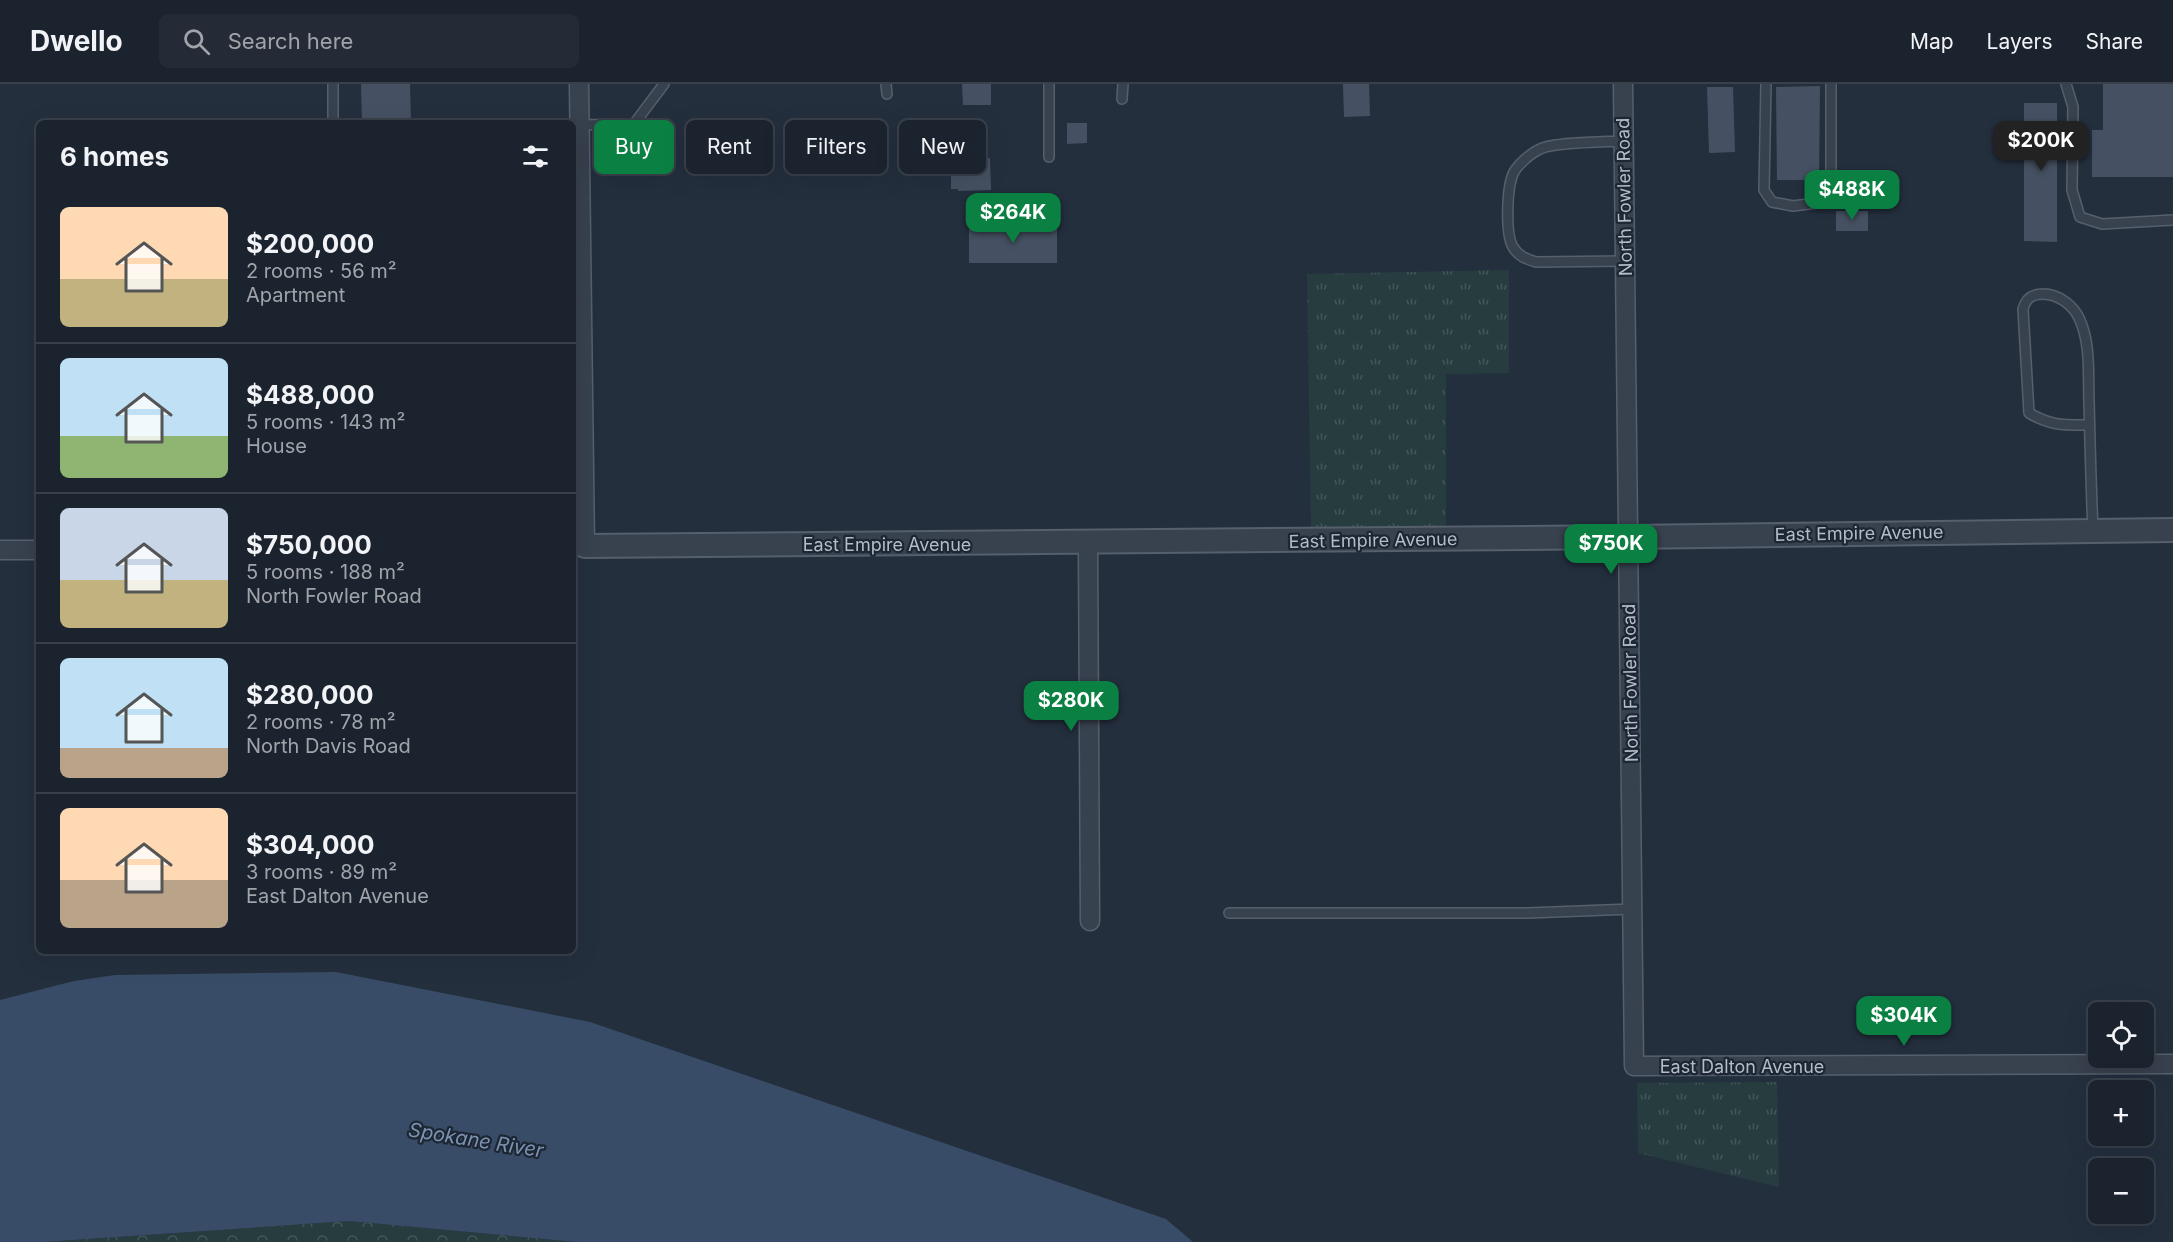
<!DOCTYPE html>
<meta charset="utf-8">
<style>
:root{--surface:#1b232e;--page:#242b36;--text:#f1f3f6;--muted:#a0a4aa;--line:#39404a;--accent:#0b8043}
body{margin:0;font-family:Inter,sans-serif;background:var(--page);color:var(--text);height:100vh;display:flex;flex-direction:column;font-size:22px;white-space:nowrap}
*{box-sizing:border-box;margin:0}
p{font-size:20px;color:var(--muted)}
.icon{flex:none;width:33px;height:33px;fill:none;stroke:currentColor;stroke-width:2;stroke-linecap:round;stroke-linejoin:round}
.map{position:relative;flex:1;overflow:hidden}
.side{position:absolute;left:36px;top:36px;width:540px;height:834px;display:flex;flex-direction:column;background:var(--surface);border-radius:9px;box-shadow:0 6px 24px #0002,0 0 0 2px var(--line)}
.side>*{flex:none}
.top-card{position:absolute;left:594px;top:36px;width:570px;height:54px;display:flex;gap:12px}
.tools{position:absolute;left:2088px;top:918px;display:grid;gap:12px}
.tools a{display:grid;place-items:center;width:66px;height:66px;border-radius:9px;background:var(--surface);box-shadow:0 6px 24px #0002,0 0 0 2px var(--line);font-size:30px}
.price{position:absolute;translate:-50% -51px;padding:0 14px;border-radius:12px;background:var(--accent);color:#fff;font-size:20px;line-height:39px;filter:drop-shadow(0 2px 3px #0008)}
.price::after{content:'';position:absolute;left:50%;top:36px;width:18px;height:14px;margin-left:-9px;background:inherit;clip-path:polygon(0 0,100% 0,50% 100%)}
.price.active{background:#222;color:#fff}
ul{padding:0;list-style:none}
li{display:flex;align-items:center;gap:18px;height:150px;padding:0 24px}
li+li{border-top:2px solid var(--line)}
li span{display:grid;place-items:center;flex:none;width:168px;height:120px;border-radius:9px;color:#555}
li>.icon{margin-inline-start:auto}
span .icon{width:72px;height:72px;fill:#fffc;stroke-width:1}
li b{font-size:26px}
h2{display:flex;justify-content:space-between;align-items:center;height:72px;padding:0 24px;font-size:26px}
.chip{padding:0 21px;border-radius:9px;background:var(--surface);box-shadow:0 6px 24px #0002,0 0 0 2px var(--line);font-size:21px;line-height:54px}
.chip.active{background:var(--accent);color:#fff}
header{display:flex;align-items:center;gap:36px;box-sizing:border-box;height:84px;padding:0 30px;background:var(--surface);border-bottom:2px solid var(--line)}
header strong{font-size:28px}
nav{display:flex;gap:33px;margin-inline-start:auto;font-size:21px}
.search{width:420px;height:54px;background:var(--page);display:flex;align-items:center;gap:15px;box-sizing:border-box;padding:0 21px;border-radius:9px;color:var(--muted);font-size:22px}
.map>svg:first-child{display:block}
.grass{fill:url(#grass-tufts)}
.park{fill:url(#park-crowns)}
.water{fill:#394c67}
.building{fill:#455162}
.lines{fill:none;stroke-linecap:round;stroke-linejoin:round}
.service-casing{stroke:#565f6c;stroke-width:12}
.minor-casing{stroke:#565f6c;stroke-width:21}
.tertiary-casing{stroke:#565f6c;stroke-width:26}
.service{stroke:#38414e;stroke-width:9}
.minor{stroke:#38414e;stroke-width:18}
.tertiary{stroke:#38414e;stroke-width:22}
.labels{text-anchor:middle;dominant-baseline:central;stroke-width:4.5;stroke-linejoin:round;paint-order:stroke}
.street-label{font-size:18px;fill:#b4bcc9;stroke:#1d2633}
.water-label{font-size:20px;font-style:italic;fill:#7c92b1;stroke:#1d2633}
</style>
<header>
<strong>Dwello</strong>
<div class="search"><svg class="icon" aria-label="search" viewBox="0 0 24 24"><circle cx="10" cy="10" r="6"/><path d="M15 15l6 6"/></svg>Search here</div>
<nav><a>Map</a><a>Layers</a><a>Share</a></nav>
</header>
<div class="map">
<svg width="2173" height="1158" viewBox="0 0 2173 1158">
<defs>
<pattern id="grass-tufts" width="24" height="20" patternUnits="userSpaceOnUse" patternTransform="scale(1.5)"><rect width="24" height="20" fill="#263c3f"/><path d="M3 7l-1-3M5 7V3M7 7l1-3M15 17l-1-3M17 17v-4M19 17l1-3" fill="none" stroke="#435659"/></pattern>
<pattern id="park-crowns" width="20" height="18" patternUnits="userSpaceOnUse" patternTransform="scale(1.5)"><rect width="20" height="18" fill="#263c3f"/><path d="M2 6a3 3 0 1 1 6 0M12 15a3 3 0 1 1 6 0" fill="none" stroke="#435659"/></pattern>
</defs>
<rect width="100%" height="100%" fill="#242f3e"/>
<g class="grass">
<path d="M1509 186V289L1446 290V443L1311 446 1307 190Z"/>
<path d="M1777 998 1779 1103 1638 1069 1637 999Z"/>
</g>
<path class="park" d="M349 1137 577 1158H44Z"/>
<path class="water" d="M336 888 590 938 1166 1135 1193 1158H577L349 1137 44 1158H0V916L74 897 115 891Z"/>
<g class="building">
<path d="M361 0H410L411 39H362Z"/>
<path d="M962 0H991V21H963Z"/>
<path d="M1343 0H1369L1370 32 1344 33Z"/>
<path d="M2103 0H2173V93H2092V46H2103Z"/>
<path d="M1820 2 1819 96H1777L1776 3Z"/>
<path d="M1707 3H1733L1735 68 1709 69Z"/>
<path d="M2024 19H2057V158L2024 157Z"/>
<path d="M920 36H943V87H918Z"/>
<path d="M1067 39H1087V59L1067 60Z"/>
<path d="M990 74 991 106 958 107V105H951V75Z"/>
<rect x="1836" y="127" width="32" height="20"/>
<path d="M1057 141V179H969V143Z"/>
</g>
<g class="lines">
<defs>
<g id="service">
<path d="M333 0V39"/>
<path d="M886 0 887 10"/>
<path d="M1766 0 1764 106 1772 118 1793 122 1824 118 1831 108V0"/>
<path d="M2066 0 2073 23 2072 106 2080 133 2102 140 2173 136"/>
<path d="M1122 15 1123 0"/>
<path d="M580 41 634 40 664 0"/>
<path d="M1623 57C1606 58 1554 58 1540 65 1531 69 1517 81 1513 90 1507 104 1505 150 1513 163 1518 172 1526 175 1536 178L1625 177"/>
<path d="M1049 73V0"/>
<path d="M2089 341C2064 341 2051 342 2029 329L2023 225C2026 214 2032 210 2043 210 2058 210 2073 221 2079 234 2091 259 2088 290 2089 317 2090 360 2091 403 2093 447"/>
<path d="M1229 829H1528L1632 825"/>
</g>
<g id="minor">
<path d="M1623 0 1634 982 2173 980"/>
<path d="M1088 458 1090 837"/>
<path d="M573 462H585L579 0"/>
<path d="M0 466H39"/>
</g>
<path id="tertiary" d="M585 462 1628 453 2173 446"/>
</defs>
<use href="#service" class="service-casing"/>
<use href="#minor" class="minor-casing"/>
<use href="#tertiary" class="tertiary-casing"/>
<use href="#service" class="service"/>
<use href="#minor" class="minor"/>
<use href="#tertiary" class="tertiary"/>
</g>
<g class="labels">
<g class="street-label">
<text transform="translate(1624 113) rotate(-91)">North Fowler Road</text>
<text transform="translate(1859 449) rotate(-1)">East Empire Avenue</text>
<text transform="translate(1373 456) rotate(-1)">East Empire Avenue</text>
<text x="887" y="460">East Empire Avenue</text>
<text transform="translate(1630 599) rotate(-91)">North Fowler Road</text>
<text x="1742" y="982">East Dalton Avenue</text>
</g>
<g class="water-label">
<text transform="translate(476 1056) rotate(9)">Spokane River</text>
</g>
</g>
</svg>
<div class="tools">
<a><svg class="icon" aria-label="locate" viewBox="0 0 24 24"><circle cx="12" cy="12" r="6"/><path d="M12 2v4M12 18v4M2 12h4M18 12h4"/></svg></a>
<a>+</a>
<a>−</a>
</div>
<b class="price active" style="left:2041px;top:88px">$200K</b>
<b class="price" style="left:1852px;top:137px">$488K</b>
<b class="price" style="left:1013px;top:160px">$264K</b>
<b class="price" style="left:1611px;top:491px">$750K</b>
<b class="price" style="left:1071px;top:648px">$280K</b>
<b class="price" style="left:1904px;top:963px">$304K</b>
<div class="top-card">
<a class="chip active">Buy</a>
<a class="chip">Rent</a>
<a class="chip">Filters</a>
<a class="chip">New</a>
</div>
<section class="side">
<h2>6 homes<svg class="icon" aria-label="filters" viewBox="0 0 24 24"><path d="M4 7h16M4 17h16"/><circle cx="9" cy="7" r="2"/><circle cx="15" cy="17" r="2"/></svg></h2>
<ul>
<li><span style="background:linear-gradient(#ffd9b3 60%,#c2b280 0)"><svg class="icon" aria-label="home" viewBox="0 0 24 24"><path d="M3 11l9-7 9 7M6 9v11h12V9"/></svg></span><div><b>$200,000</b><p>2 rooms · 56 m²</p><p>Apartment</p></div></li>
<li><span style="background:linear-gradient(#bfe0f5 65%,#8fb573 0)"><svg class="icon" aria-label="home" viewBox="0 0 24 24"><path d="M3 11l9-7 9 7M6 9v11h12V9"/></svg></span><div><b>$488,000</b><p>5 rooms · 143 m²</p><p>House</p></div></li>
<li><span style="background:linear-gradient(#c9d6e8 60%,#c2b280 0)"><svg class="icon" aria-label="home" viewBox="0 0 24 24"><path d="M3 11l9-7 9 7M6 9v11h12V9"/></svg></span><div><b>$750,000</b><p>5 rooms · 188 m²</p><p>North Fowler Road</p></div></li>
<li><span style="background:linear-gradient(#bfe0f5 75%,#b9a48a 0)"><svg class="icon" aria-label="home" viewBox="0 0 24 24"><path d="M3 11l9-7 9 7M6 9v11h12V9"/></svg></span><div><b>$280,000</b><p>2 rooms · 78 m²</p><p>North Davis Road</p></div></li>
<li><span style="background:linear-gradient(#ffd9b3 60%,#b9a48a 0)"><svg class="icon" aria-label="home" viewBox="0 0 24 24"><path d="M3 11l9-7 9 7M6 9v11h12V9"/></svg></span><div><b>$304,000</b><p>3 rooms · 89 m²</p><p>East Dalton Avenue</p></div></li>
</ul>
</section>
</div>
